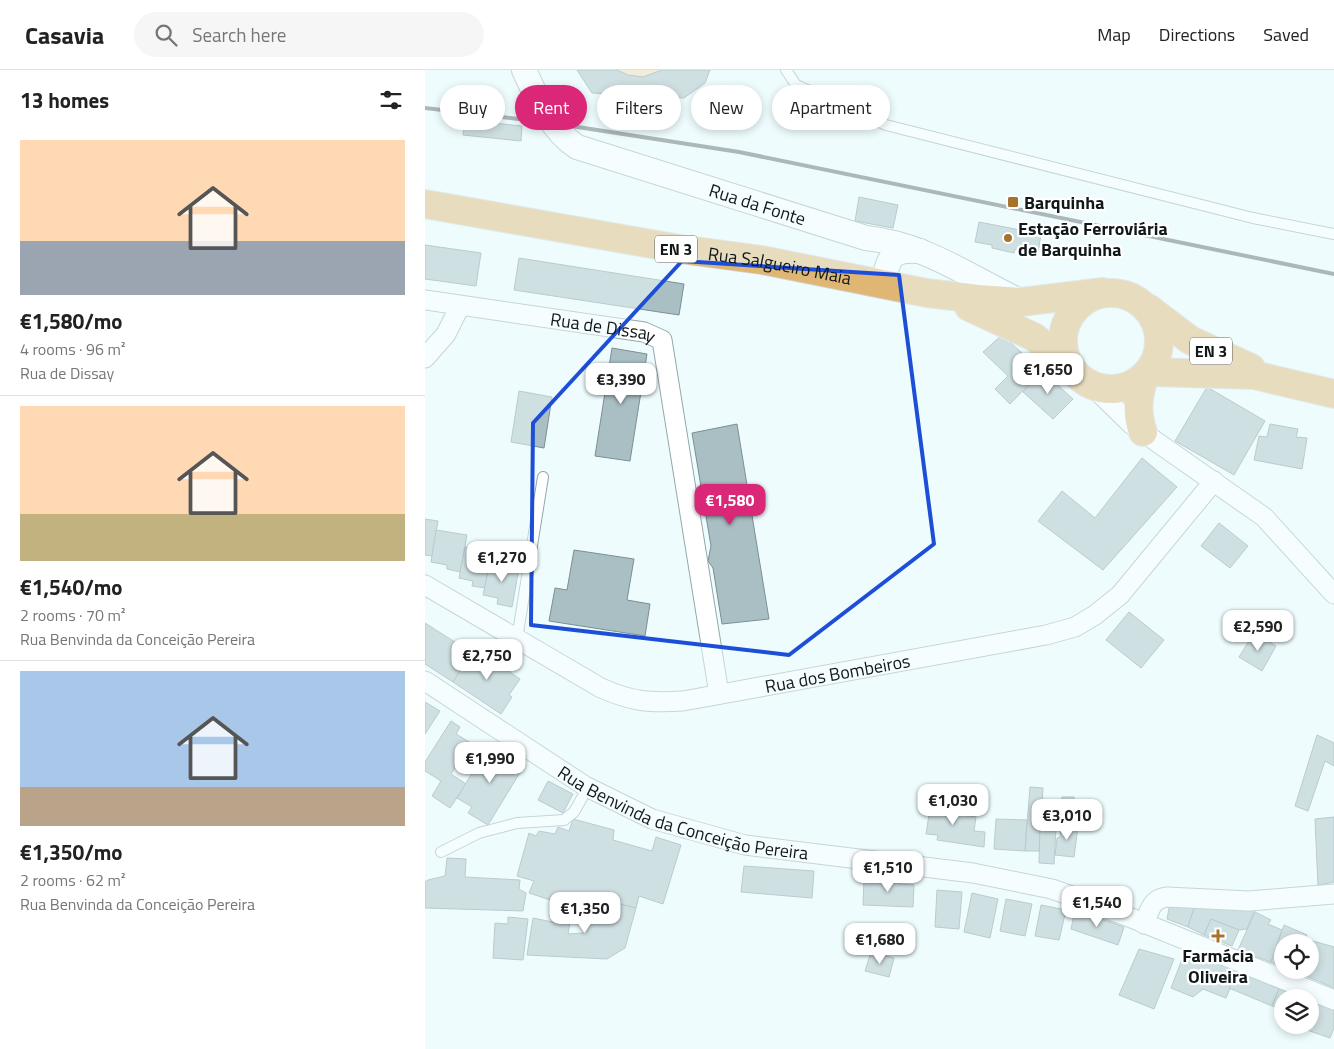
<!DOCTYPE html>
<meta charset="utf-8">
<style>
:root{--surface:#fff;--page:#f6f6f6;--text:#222;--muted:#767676;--line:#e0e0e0;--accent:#db2777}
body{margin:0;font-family:"Titillium Web",sans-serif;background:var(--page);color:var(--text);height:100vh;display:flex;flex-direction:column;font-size:19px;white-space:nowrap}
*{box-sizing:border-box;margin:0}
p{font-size:16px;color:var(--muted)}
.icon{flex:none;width:28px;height:28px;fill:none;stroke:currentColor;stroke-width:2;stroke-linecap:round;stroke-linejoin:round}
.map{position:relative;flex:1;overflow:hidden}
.drawer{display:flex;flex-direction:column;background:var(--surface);width:425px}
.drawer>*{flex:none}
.hud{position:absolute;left:15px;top:15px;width:475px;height:45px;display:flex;gap:10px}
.tools{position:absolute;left:849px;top:864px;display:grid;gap:10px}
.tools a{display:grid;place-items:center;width:45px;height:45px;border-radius:50%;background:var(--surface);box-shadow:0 2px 8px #0003;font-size:25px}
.price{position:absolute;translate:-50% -42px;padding:0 11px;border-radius:10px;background:#fff;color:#222;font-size:16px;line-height:32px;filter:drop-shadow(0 1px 2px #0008)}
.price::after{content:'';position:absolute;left:50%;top:30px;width:15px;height:11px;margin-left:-8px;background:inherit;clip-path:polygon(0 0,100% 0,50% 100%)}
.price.selected{background:var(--accent);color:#fff}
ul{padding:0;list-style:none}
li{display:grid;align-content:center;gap:10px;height:265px;padding:0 20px}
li+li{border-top:1px solid var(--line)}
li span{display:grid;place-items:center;height:155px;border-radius:0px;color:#555}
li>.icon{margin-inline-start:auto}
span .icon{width:90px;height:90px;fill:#fffc;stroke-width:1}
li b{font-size:21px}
h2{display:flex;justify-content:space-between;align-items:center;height:60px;padding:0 20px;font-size:21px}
.pill{padding:0 18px;border-radius:22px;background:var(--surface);box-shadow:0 2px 8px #0003;font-size:18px;line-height:45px}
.pill.selected{background:var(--accent);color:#fff}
header{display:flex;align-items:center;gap:30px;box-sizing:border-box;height:70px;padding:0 25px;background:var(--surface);border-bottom:1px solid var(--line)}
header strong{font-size:24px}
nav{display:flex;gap:28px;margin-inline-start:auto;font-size:18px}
.search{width:350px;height:45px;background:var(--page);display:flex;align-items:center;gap:12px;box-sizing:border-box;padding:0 18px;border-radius:28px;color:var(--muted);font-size:19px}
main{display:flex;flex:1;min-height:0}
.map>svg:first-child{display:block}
.park{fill:#fbd9b2}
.building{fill:#a9bfc3;stroke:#7b9093}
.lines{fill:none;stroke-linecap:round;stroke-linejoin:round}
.service-casing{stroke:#93a8ac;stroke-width:12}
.minor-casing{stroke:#93a8ac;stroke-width:21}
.tertiary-casing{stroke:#93a8ac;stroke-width:26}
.primary-casing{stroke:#d4d5d6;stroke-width:30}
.service{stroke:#fff;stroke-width:10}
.minor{stroke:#fff;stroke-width:19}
.tertiary{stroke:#fff;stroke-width:24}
.primary{stroke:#e0b674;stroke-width:28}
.rail{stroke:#5b6566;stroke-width:4}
.marked{fill:none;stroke:#1d4ed8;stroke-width:4;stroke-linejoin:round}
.poi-dot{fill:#a7722c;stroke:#fff;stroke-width:2}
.labels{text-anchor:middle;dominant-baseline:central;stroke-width:4.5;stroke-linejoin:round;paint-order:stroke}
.shield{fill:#fff;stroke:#585d5e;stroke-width:1}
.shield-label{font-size:16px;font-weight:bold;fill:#101819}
.poi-label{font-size:18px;font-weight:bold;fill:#101819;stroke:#fff;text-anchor:start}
.street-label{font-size:18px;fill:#101819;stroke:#fff}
</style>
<header>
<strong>Casavia</strong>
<div class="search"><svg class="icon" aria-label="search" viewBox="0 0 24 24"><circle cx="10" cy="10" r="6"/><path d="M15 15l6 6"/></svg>Search here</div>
<nav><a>Map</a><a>Directions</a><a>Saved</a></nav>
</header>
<main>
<section class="drawer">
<h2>13 homes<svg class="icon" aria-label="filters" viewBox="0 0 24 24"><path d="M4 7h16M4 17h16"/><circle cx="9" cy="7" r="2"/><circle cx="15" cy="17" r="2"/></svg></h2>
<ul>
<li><span style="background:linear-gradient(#ffd9b3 65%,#9aa5b1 0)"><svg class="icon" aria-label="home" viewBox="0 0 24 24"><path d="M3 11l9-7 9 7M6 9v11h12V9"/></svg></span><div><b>€1,580/mo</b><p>4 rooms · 96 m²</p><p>Rua de Dissay</p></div></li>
<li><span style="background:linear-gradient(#ffd9b3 70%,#c2b280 0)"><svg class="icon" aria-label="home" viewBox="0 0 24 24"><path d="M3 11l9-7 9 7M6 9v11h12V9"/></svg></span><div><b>€1,540/mo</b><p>2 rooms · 70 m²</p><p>Rua Benvinda da Conceição Pereira</p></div></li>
<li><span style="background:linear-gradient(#a9c7e8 75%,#b9a48a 0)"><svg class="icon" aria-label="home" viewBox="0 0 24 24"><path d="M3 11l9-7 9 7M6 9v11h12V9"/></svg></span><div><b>€1,350/mo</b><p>2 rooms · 62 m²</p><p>Rua Benvinda da Conceição Pereira</p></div></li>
</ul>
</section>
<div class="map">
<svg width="909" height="979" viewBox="0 0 909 979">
<rect width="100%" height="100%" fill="#eefcfe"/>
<path class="park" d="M192 0H237C223 10 206 7 192 0Z"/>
<g class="building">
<path d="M152 0H192L203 5 218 7 237 0H285L280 13 259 28 167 23Z"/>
<path d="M40 50 97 56 96 71 38 65Z"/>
<path d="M434 127 473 135 468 158 430 151Z"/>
<path d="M554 152 616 164 613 183 590 179 589 183 567 178V175L550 172Z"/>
<path d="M0 175 56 183 51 216 0 209Z"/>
<path d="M94 188 259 214 254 245 89 220Z"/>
<path d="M577 265 617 301 585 334 570 319 583 306 558 282Z"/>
<path d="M187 278 222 284 205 391 170 386Z"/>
<path d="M617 301 648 329 628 349 598 322Z"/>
<path d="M782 317 840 351 809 405 750 371Z"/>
<path d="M94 321 127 327 119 378 86 372Z"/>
<path d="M312 354 344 549 297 554 288 498 283 491 286 476 267 363Z"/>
<path d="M845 354 873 359 871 367 882 368 877 399 829 390 834 366 842 367Z"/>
<path d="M717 388 752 417 678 500 613 451 637 421 670 448Z"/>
<path d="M0 449 13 451 7 486 0 485Z"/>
<path d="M794 453 823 476 805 498 776 476Z"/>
<path d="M11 460 42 465 35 502 22 499V495L6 492Z"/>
<path d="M40 477 66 482 60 518 47 516 48 511 34 508Z"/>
<path d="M149 480 209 489 202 530 225 534 220 566 124 551 130 518 142 520Z"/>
<path d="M65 492 94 498 87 537 72 534 73 528 58 525Z"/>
<path d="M704 542 739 570 716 598 681 570Z"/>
<path d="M0 553 47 583 28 612 0 594Z"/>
<path d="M829 563 851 576 837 601 814 587Z"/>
<path d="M49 578 95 609 84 625 87 627 76 644 28 612Z"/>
<path d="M0 632 15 641 0 664Z"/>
<path d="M26 651 35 657 31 664 46 673 26 704 41 714 25 738 7 726 16 711 0 701V692Z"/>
<path d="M892 665 909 673V696L900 691 883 741 870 736Z"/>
<path d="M64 675 99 696 63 755 43 743 47 737 32 728Z"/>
<path d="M123 711 148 724 138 743 113 730Z"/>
<path d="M605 717 618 718 614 781H600Z"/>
<path d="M637 727H649V755L637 754Z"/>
<path d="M506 732 528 735 527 744 551 747 549 761 560 762 559 777 512 770 513 765 501 764Z"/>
<path d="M909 747V812L893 815 890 749Z"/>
<path d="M148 749 189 760 188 770 227 781 231 767 256 775 238 834 214 826 211 838 170 828 165 843 104 823 109 811 92 806 104 763 111 766 114 761 130 764 133 757 144 761Z"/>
<path d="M571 749 602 750 600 781 569 779Z"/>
<path d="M637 754 653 756 649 787 630 785 632 768 635 767Z"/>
<path d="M615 757 631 758 629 794 614 793Z"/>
<path d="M22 788 41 789 40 807 95 810 94 819 101 823 98 841 0 838V812L3 810 20 806Z"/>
<path d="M319 796 389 801 387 828 316 822Z"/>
<path d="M439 808 475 809 474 814 489 815 488 837 438 835Z"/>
<path d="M512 820 537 822 534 859 510 857Z"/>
<path d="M547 823 573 829 565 868 539 862Z"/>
<path d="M170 828 211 838 200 878 182 889 102 885 108 848 132 853 145 852 143 864 159 863Z"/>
<path d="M581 829 607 834 600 866 575 861Z"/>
<path d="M745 833 770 835 763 857 742 849Z"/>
<path d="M616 835 641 840 634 870 610 866Z"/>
<path d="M770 835 831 837 822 859 814 860 786 849 779 865 763 857Z"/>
<path d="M650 840 699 857 693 875 646 859Z"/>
<path d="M830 842 846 850 843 854 857 860 846 892 813 880Z"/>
<path d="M83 847 103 849 98 890 68 888 70 853 83 854Z"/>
<path d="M786 849 814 860 807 876 779 865Z"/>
<path d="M859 855 882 865 879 872H858V897L846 892Z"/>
<path d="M881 869 909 877V918L867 900H885V872H880Z"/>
<path d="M714 879 749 889 729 939 694 925Z"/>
<path d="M761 879 813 900 801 928 778 919 768 927 746 918Z"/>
<path d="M446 882 469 888 464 907 440 901Z"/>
<path d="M812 901 854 919 847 936 804 918Z"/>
<path d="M854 919 876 928H858V940L847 936Z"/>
<path d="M885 931 892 934 885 951Z"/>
<path d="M892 934 909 940V958L905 968 882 960Z"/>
</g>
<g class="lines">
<defs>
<g id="service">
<path d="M361 0 371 15 461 55 828 148 909 164"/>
<path d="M92 569 118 407"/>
<path d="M16 782 54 763 92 753 139 750 149 742 163 717"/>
</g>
<g id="minor">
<path id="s1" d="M0 230 219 262 237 270 294 624"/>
<path d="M0 288 21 264 35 236"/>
<path d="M663 312 706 354 839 447 909 524"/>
<path id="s2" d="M0 515 176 618C208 632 224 633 258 631L621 565 650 557 670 545 695 525 789 411"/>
<path id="s3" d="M0 611 160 716 227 749 320 775 548 803 627 819 699 845 909 930"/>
<path d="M719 854C725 840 726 829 742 827L824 831 909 824"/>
</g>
<g id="tertiary">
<path id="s4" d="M99 0C111 27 127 61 152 77L441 168C500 174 544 207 595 231"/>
<path d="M458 214C464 188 464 179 495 181"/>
</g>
<g id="primary">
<path id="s5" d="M0 134 255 179 337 190 502 223 553 229 596 232 678 222"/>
<circle cx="686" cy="271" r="48"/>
<path d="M544 237 609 267 643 294"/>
<path d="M723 238 765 270 826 298"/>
<path d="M724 302 829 305 909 324"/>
<path d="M718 362C711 342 713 327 719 307"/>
</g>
</defs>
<use href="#service" class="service-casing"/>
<use href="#minor" class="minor-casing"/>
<use href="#tertiary" class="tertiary-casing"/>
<use href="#primary" class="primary-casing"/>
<use href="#service" class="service"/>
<use href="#minor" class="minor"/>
<use href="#tertiary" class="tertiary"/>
<use href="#primary" class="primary"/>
<path class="rail" d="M0 38 127 53 314 82 909 204"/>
</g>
<path d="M0 0H909V979H0ZM257 191 474 205 509 474 364 585 106 555 108 353Z" fill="#eefcfe" fill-opacity=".55" fill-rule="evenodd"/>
<path class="marked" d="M257 191 474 205 509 474 364 585 106 555 108 353Z"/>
<g class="poi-dot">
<rect x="582" y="126" width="12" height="12" rx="2.5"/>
<circle cx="583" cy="168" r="5"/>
<path d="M790.5 858.5h5v5h5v5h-5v5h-5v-5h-5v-5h5z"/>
</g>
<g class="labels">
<g class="shield">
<rect x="230" y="165.5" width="42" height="27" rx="4"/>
<rect x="765" y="267.5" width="42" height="27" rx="4"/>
</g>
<g class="shield-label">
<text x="251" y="179">EN 3</text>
<text x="786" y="281">EN 3</text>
</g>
<g class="poi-label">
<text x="599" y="132">Barquinha</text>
<text x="593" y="158">Estação Ferroviária<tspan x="593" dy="21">de Barquinha</tspan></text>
<text x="793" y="885" text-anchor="middle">Farmácia<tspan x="793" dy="21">Oliveira</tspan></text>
</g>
<g class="street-label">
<text stroke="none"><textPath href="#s4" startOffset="284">Rua da Fonte</textPath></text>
<text stroke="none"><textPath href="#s5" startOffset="360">Rua Salgueiro Maia</textPath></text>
<text stroke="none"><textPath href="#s1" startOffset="180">Rua de Dissay</textPath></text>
<text stroke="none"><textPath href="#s2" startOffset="445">Rua dos Bombeiros</textPath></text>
<text stroke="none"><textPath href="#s3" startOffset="294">Rua Benvinda da Conceição Pereira</textPath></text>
</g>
</g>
</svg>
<div class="tools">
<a><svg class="icon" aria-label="locate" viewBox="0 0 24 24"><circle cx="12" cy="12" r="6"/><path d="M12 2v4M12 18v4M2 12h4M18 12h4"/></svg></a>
<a><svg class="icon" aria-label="layers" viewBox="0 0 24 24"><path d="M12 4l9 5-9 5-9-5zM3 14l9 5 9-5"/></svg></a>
</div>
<b class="price" style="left:623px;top:325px">€1,650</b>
<b class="price" style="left:196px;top:335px">€3,390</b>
<b class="price selected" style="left:305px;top:456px">€1,580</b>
<b class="price" style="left:77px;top:513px">€1,270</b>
<b class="price" style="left:833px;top:582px">€2,590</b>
<b class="price" style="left:62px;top:611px">€2,750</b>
<b class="price" style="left:65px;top:714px">€1,990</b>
<b class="price" style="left:528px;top:756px">€1,030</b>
<b class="price" style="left:642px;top:771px">€3,010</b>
<b class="price" style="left:463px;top:823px">€1,510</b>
<b class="price" style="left:672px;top:858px">€1,540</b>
<b class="price" style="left:160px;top:864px">€1,350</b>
<b class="price" style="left:455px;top:895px">€1,680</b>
<div class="hud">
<a class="pill">Buy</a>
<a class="pill selected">Rent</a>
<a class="pill">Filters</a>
<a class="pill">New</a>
<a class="pill">Apartment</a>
</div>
</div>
</main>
